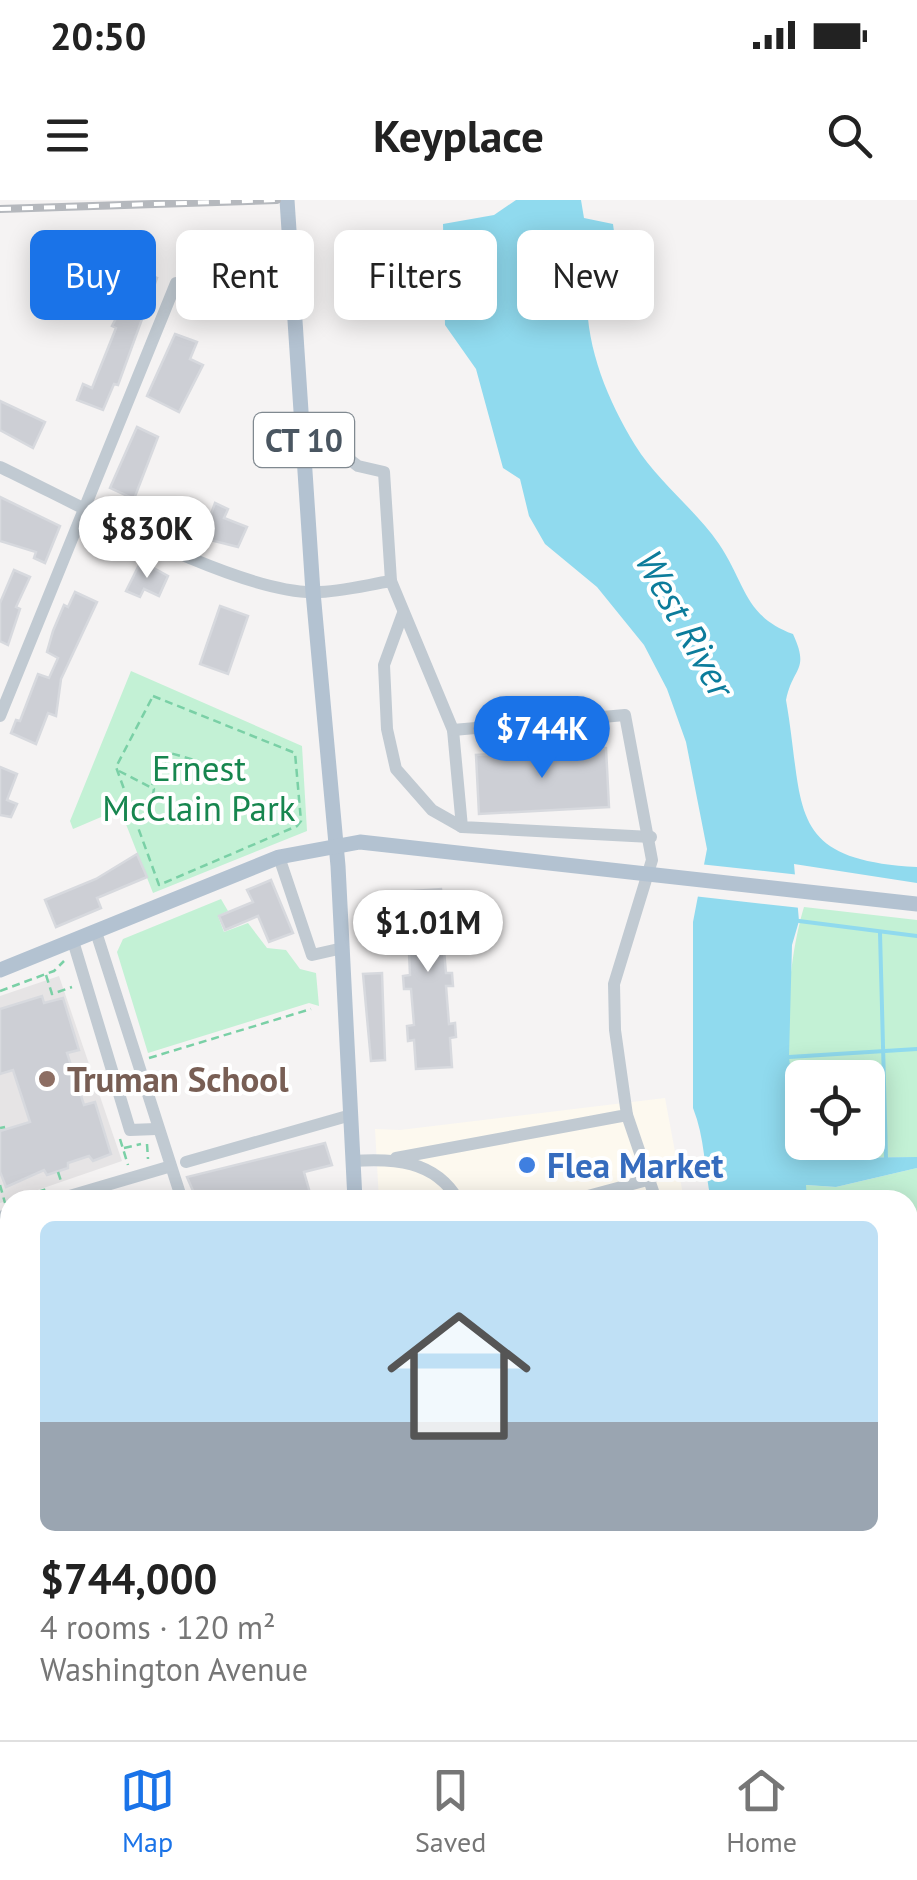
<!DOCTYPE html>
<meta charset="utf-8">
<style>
:root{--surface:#fff;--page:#f2f2f2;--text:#222;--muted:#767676;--line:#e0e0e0;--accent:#1a73e8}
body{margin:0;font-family:"PT Sans",sans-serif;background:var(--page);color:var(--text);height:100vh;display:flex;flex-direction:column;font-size:38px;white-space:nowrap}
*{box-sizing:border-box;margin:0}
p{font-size:32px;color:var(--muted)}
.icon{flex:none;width:55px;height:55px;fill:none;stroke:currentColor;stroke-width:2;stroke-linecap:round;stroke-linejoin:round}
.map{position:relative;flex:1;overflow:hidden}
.side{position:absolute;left:0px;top:990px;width:918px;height:550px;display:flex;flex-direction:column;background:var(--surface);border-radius:30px 30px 0 0;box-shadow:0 5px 25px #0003}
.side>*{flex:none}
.guide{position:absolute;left:30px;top:30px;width:858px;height:90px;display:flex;gap:20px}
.controls{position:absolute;left:785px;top:860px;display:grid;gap:20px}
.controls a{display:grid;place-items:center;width:100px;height:100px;border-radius:15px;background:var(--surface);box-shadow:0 5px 25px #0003;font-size:50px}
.price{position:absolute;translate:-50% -85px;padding:0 22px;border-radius:35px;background:#fff;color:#222;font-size:32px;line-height:65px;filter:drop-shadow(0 2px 5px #0008)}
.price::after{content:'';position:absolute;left:50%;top:60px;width:30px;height:22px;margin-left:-15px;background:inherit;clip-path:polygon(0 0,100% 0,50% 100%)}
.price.selected{background:var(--accent);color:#fff}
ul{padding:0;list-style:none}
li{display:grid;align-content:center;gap:20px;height:530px;padding:0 40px}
li span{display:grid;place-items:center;height:310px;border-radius:15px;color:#555}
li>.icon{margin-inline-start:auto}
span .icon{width:180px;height:180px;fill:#fffc;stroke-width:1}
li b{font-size:42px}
.tag{padding:0 35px;border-radius:15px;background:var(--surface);box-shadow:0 5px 25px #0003;font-size:35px;line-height:90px}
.tag.selected{background:var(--accent);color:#fff}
.status{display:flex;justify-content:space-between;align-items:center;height:70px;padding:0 50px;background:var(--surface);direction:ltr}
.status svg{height:28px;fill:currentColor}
header{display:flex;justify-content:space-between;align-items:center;height:130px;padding:0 40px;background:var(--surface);font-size:45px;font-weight:600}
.dock{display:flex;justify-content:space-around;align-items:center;height:140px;border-top:2px solid var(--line);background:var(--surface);font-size:28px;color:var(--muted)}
.dock a{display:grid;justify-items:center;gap:5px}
.dock .selected{color:var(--accent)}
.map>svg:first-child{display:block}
.commercial{fill:#fdf9ef}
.education{fill:#e6e4e5}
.green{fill:#c3f1d5;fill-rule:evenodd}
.water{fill:#90daee}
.pier{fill:#f5f3f3}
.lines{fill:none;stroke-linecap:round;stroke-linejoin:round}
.stream{stroke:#90daee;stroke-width:4}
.building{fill:#cdcfd5;stroke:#d7d9de;stroke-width:2.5}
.path{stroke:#7ad0a6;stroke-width:2.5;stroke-dasharray:8 5;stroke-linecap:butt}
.minor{stroke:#c1cad2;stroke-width:12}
.major{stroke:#b3c2d1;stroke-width:15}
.rail-casing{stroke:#b5b8bd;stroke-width:8}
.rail{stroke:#fff;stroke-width:4;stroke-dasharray:11;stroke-linecap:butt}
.education-dot{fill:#8d6e63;stroke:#fff;stroke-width:4}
.shop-dot{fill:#3f7fe0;stroke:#fff;stroke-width:4}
.labels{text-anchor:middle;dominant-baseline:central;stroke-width:8;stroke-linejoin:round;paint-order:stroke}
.shield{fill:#fff;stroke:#808990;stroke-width:2.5}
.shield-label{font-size:32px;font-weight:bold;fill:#4a5661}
.park-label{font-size:35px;fill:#17864f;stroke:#fff}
.education-label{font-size:35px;font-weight:bold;fill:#785e54;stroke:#fff;text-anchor:start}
.shop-label{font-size:35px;font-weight:bold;fill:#366cbe;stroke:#fff;text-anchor:start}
.water-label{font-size:38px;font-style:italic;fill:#0c7c9b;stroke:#fff}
</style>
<div class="status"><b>20:50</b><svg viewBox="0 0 49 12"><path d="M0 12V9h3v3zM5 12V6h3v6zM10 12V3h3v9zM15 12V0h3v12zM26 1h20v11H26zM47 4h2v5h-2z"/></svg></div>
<header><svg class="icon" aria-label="menu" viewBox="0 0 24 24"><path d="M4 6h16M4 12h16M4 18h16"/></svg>Keyplace<svg class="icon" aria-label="search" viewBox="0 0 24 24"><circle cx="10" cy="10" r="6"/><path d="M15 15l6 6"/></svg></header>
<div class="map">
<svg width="917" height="1540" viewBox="0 0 917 1540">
<rect width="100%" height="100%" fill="#f5f3f3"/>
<path class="commercial" d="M665 898 684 1000H379L375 929 400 930Z"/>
<path class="education" d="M59 776 122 961 0 1003V796Z"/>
<g class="green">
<path d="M131 471 302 546 307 631 153 693 120 609 73 629 70 621Z"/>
<path d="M221 699 228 711 218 716 224 732 248 723 267 748 286 750 300 769 316 773 319 806 309 803 148 853 117 752 123 739Z"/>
<path d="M804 707 917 720V957L810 958C776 902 785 768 804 707ZM802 878H868V942H802Z"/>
<path d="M917 968V1285L908 1287V1000H807L805 985 836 987Z"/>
</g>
<g class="water">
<path d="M516 0H581L584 18 613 24 617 54 590 64C578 127 602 191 635 245 658 282 695 309 719 344 746 384 744 416 793 434 810 471 793 466 786 500 805 608 784 660 917 667V683L794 664 799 721 792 745 789 857 799 938 811 958 917 957V968L836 987 806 985 807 1000H711C704 968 705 938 693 908V722L707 649 686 542 667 489 644 445 597 387 545 344 529 316 520 279 503 268 476 169 445 125 443 24 494 15Z"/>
<path d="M917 1460V1540L680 1537 678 1530H908V1468Z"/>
</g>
<path class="pier" d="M699 664 800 675 801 708 693 696Z"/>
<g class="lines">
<g class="stream">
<path d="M799 721 917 736"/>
<path d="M880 733 886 958"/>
<path d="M789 857 917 849"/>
<path d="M908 1067 917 1063"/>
<path d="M908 1170 917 1167"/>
<path d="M908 1283 917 1281"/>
</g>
</g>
<g class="building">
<path d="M92 46 108 53 87 92 74 86Z"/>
<path d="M221 52 225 66 242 62 246 76 206 85 199 57Z"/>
<path d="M141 71 157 78 118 185 114 184 103 210 77 200 83 184 92 188 116 128 112 126Z"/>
<path d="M175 134 197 142 190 159 203 165 179 212 147 196Z"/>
<path d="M0 201 45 222 33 248 0 230Z"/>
<path d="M137 227 158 237 134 299 110 288Z"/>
<path d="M0 297 60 326 45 363 34 358 36 352 0 341Z"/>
<path d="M215 303 228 309 224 318 247 327 238 347 202 338Z"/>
<path d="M141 361 168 376 159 396 144 389 140 397 126 391Z"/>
<path d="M14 370 30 377 16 407 20 409 8 445 0 441V403Z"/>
<path d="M75 392 97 402 61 479 56 516 48 513 36 544 11 533 16 520 20 521 38 474 49 478 58 458 47 452 53 431 64 405 68 407Z"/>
<path d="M220 406 248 416 228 474 200 464Z"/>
<path d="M606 548 609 607 479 614 476 555Z"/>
<path d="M0 567 17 574 7 600 17 604 11 617 0 615Z"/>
<path d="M137 654 147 677 97 698 101 708 56 727 45 700 96 679Z"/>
<path d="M271 680 293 733 269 742 258 716 225 730 219 716 253 702 247 690Z"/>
<path d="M441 689 442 702H448L450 725V749L444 750 446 773H452L453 786H446L449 824 455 823 456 837 450 838 452 867 416 869 414 840 408 841 407 826 414 825 411 789H404L403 776 410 775 409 752 403 753 399 692Z"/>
<path d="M382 773 385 860 371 861 363 774Z"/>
<path d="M42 796 44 803 63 798 79 850 67 853 84 905 95 902 111 954 93 961 89 956 68 963V968L47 975 44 970 6 987 0 972V931L30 922 13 870 0 874V809Z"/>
<path d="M325 943 332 965 304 972 312 1000H197L187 977Z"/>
<path d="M461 1530H628V1540H462Z"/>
</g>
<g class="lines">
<g class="path">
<path d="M153 496 295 553 301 621 297 626 159 685 116 567Z"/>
<path d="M119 571 154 589 152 599 132 606"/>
<path d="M152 585 170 553 198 561"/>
<path d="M46 775 52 794 72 787"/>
<path d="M0 791 54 771 64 761"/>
<path d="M149 858 311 809"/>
<path d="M75 880 98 873"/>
<path d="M0 928 5 927"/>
<path d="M120 939 128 965"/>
<path d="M147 944 148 959"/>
<path d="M124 948 141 944"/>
<path d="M58 972 62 984"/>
<path d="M0 985 5 1003"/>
<path d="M13 1000 50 988"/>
</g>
<g class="minor">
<path d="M329 244 358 266 384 272 391 381 453 530 462 627 651 637"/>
<path d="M0 267C74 302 238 394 315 392 340 392 366 385 391 381"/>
<path d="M403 413 384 465 387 529 396 569 432 610 462 627"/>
<path d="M0 516 176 83"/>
<path d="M279 657 312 755 343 748"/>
<path d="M96 732 182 1000"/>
<path d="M73 741 130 930 156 929"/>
<path d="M627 915 656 1000"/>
<path d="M396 958 627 915 615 830 614 784 652 660 625 515 453 530"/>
<path d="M352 961C393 958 435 960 458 1000"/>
<path d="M186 962 351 915"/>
<path d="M56 1000 168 967"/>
<path d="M573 1000 651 979"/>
<path d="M0 1017 10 1014"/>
<path d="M0 1200 10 1197"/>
<path d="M0 1367 10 1364"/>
<path d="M0 1519 10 1514"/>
<path d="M155 1530 157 1540"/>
<path d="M443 1530 444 1540"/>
<path d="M642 1530 643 1540"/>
<path d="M107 1540 109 1530"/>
<path d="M263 1540 292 1530"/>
</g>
<g class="major">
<path d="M287 0 313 392 338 666 355 1000"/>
<path d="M0 770 279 657 360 642 917 704"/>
<path d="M394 1530V1540"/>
</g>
<defs>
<path id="rail" d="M0 9 277 0"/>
</defs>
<use href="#rail" class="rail-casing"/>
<use href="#rail" class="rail"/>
</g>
<circle class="education-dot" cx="47" cy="879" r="10"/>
<circle class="shop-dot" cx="527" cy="965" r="10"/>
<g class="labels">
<rect class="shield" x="254" y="213" width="100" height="54" rx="8"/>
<g class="shield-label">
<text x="304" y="240">CT 10</text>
</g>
<g class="park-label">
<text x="199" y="568">Ernest<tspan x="199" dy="40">McClain Park</tspan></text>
</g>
<g class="education-label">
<text x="67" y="879">Truman School</text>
</g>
<g class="shop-label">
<text x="547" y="965">Flea Market</text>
</g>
<g class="water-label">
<text transform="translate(686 423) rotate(61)">West River</text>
</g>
</g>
</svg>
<div class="controls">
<a><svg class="icon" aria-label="locate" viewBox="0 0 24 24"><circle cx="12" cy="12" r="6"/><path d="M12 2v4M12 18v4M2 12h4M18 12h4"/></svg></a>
</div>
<b class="price" style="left:147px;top:381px">$830K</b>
<b class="price selected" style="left:542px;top:581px">$744K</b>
<b class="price" style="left:428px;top:775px">$1.01M</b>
<div class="guide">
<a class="tag selected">Buy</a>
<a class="tag">Rent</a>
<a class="tag">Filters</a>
<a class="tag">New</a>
</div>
<section class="side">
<ul>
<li><span style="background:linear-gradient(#bfe0f5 65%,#9aa5b1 0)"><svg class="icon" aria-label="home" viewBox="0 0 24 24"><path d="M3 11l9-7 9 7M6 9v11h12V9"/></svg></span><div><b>$744,000</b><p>4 rooms · 120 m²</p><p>Washington Avenue</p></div></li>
</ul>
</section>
</div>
<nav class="dock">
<a class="selected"><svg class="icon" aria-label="map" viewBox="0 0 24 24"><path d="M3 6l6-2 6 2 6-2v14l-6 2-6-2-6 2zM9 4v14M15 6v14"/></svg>Map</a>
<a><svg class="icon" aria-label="saved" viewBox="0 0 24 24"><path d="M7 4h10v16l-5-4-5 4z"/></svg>Saved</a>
<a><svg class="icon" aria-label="home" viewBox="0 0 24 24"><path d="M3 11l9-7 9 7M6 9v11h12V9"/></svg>Home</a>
</nav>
